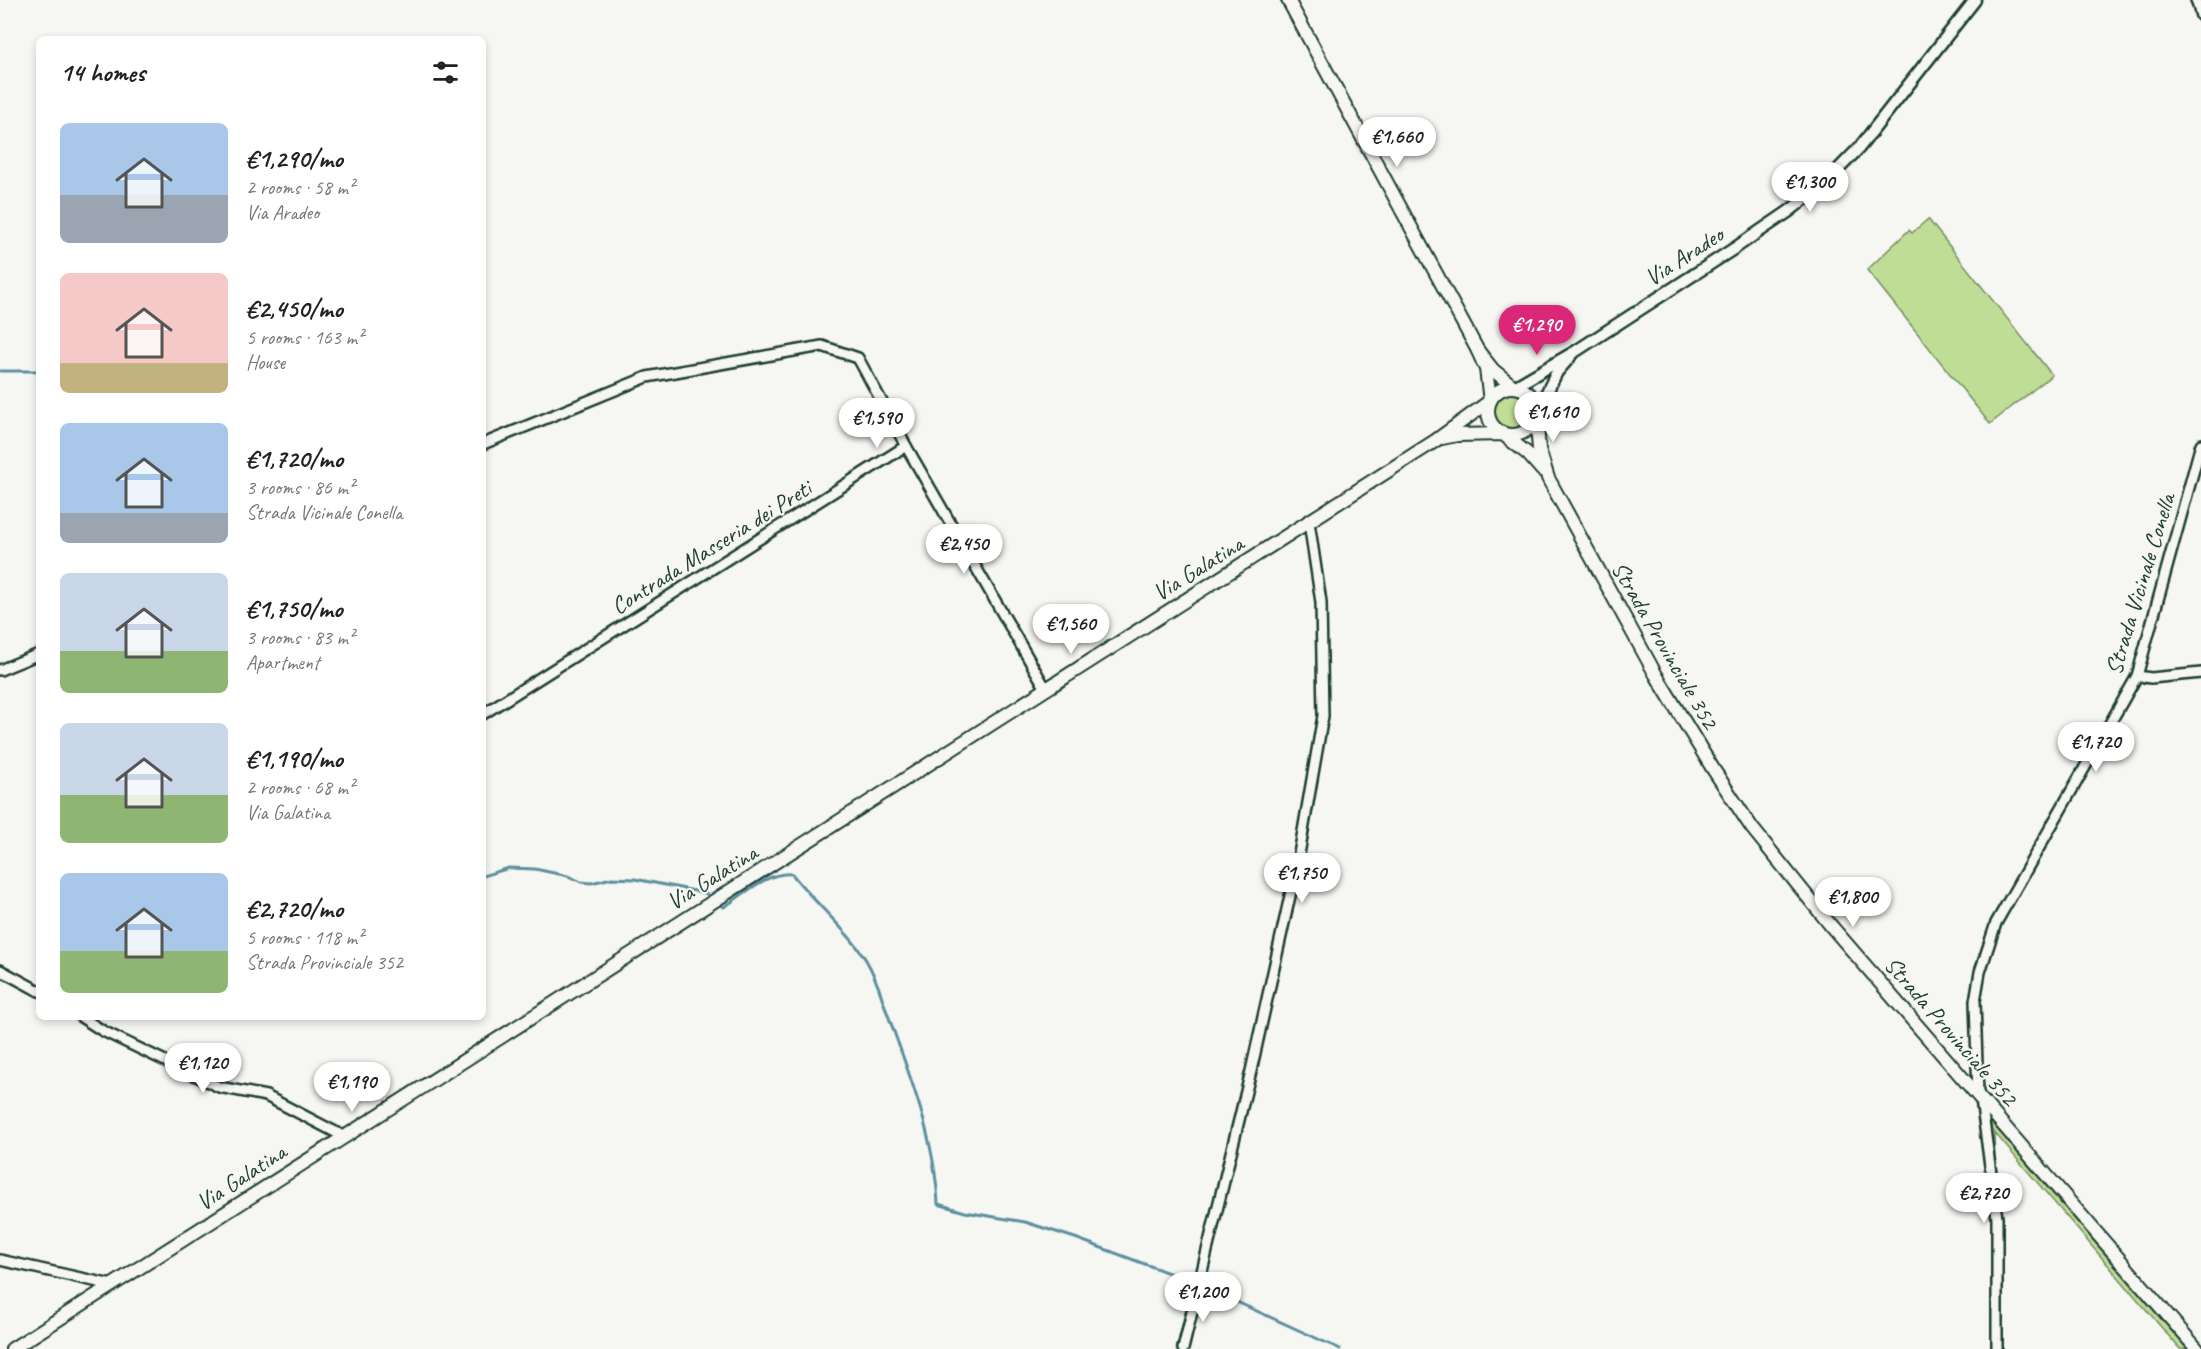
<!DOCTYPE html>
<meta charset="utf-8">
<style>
:root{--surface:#fff;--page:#f6f6f6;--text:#222;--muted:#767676;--accent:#db2777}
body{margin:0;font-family:Caveat,sans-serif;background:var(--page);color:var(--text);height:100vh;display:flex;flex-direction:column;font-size:22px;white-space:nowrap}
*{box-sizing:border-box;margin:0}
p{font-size:20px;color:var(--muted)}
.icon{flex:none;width:33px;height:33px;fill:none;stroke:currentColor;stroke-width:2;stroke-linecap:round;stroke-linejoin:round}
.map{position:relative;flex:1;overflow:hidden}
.sheet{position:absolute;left:36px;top:36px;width:450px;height:984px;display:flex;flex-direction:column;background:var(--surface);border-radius:9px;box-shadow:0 3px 9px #0003}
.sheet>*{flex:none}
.price{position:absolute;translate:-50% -51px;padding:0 14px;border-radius:21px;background:#fff;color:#222;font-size:20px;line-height:39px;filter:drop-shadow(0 2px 3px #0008)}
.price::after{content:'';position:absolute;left:50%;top:36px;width:18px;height:14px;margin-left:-9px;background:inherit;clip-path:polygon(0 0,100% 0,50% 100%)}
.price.current{background:var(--accent);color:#fff}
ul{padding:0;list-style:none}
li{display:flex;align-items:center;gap:18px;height:150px;padding:0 24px}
li span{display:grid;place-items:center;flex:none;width:168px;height:120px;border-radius:9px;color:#555}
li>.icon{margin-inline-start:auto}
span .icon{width:72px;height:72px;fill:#fffc;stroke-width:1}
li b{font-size:26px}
h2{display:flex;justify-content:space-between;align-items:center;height:72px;padding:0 24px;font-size:26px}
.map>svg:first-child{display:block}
.green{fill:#c0dd95;stroke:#708d64;stroke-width:1.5}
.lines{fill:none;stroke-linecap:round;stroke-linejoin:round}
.stream{stroke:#5c909e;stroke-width:3}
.minor-casing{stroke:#1f3d34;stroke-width:14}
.tertiary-casing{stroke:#1f3d34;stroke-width:15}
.secondary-casing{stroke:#1f3d34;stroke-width:16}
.minor{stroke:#f6f6f2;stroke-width:9}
.tertiary{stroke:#f6f6f2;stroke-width:10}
.secondary{stroke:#f6f6f2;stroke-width:12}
.labels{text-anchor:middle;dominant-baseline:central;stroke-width:4.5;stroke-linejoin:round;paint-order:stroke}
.street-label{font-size:24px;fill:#1f3d34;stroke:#f6f6f2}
</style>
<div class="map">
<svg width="2201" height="1349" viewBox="0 0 2201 1349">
<rect width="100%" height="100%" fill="#f6f6f2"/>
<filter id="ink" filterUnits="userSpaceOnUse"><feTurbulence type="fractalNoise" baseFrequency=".0167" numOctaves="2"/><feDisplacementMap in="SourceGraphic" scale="12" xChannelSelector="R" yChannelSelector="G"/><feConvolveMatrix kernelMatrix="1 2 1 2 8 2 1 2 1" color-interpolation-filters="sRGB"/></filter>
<g filter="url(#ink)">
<g class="green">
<path d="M1928 219 2052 375 1990 424 1867 270 1909 230 1912 233Z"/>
<circle cx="1512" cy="411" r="20"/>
<path d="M1988 1119 2187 1349H2180L1994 1132 1996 1191Z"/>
</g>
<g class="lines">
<g class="stream">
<path d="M0 371H39"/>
<path d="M483 876 509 868 535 869 568 876 581 882 591 883 612 878 635 879 705 893 713 899"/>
<path d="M718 903 724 907C743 895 768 871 792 874 813 901 850 933 866 960 877 978 881 996 888 1015 910 1076 935 1139 938 1204L965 1212 1025 1222 1075 1238 1193 1282 1340 1349"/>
<path d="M1177 1349 1193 1282"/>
</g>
<defs>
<g id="minor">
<path d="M2196 0 2201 16"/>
<path d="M483 444 647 377 822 346 858 358 906 446 483 714"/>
<path d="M906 446 1046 689"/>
<path d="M0 670 39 654"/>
<path d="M2137 676 2151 678 2201 673"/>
<path d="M0 970 39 991"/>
<path d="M81 1017 103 1031 219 1087 266 1096 343 1136"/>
<path d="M1978 1095 1975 1001 1980 972 1996 923 2137 676 2201 444"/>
<path d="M1981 1099 1997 1218V1349"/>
<path d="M0 1260 112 1285"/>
<path d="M1183 1349 1251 1071 1298 860 1323 716 1321 602 1309 522"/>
</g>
<g id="tertiary">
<path d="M1514 387 1576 351 1735 248 1788 212 1825 183 1859 148 1975 0"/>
<path d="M1536 414 1557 372 1570 357"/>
</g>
<g id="secondary">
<path d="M1288 0 1478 351 1493 370 1514 387"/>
<circle cx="1512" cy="411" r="24"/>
<path d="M1536 414 1539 449 1548 478 1656 675 1713 769 1752 828 1832 927 2197 1349"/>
<path d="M1442 438 1457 435 1503 434 1528 454 1542 470"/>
<path d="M12 1349 1435 441 1490 401 1486 369 1478 351"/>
</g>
</defs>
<use href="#minor" class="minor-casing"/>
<use href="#tertiary" class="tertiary-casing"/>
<use href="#secondary" class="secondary-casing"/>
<use href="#minor" class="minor"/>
<use href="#tertiary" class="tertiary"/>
<use href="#secondary" class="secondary"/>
</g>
</g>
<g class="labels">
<g class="street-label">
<text transform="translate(1684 256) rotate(-33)">Via Aradeo</text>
<text transform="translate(711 547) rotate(-32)">Contrada Masseria dei Preti</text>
<text transform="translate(1198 568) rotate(-32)">Via Galatina</text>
<text transform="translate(2140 584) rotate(-73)">Strada Vicinale Conella</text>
<text transform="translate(1665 645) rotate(60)">Strada Provinciale 352</text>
<text transform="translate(712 877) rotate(-32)">Via Galatina</text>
<text transform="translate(1951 1031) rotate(49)">Strada Provinciale 352</text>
<text transform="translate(241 1177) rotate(-33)">Via Galatina</text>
</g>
</g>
</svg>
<b class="price" style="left:1397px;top:168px">€1,660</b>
<b class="price" style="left:1810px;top:213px">€1,300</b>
<b class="price current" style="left:1537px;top:356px">€1,290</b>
<b class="price" style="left:1553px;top:443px">€1,610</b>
<b class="price" style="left:877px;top:449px">€1,590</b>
<b class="price" style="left:964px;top:575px">€2,450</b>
<b class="price" style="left:1071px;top:655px">€1,560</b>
<b class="price" style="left:2096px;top:773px">€1,720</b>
<b class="price" style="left:1302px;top:904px">€1,750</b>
<b class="price" style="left:1853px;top:928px">€1,800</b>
<b class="price" style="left:203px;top:1094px">€1,120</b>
<b class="price" style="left:352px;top:1113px">€1,190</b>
<b class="price" style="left:1984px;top:1224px">€2,720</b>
<b class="price" style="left:1203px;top:1323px">€1,200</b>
<section class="sheet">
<h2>14 homes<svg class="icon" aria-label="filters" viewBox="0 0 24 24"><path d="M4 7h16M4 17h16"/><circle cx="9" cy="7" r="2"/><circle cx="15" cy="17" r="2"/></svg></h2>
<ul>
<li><span style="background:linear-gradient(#a9c7e8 60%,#9aa5b1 0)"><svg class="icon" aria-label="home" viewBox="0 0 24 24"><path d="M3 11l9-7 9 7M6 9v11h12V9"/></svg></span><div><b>€1,290/mo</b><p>2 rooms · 58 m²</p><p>Via Aradeo</p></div></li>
<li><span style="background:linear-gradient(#f6c9c9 75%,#c2b280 0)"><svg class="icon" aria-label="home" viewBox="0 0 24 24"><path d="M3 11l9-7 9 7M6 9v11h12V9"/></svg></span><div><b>€2,450/mo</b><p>5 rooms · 163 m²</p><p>House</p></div></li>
<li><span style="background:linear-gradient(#a9c7e8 75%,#9aa5b1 0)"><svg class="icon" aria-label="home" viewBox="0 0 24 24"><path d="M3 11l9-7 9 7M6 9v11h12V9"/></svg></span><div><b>€1,720/mo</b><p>3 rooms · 86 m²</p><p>Strada Vicinale Conella</p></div></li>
<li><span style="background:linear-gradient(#c9d6e8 65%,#8fb573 0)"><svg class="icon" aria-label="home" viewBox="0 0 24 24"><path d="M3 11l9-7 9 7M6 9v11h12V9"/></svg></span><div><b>€1,750/mo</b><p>3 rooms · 83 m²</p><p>Apartment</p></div></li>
<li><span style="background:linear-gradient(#c9d6e8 60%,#8fb573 0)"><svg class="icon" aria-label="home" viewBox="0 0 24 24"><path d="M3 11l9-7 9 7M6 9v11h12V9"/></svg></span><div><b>€1,190/mo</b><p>2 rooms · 68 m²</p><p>Via Galatina</p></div></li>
<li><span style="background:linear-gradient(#a9c7e8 65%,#8fb573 0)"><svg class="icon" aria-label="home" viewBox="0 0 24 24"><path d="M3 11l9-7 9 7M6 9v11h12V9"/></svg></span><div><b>€2,720/mo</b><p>5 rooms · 118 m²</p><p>Strada Provinciale 352</p></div></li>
</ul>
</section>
</div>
